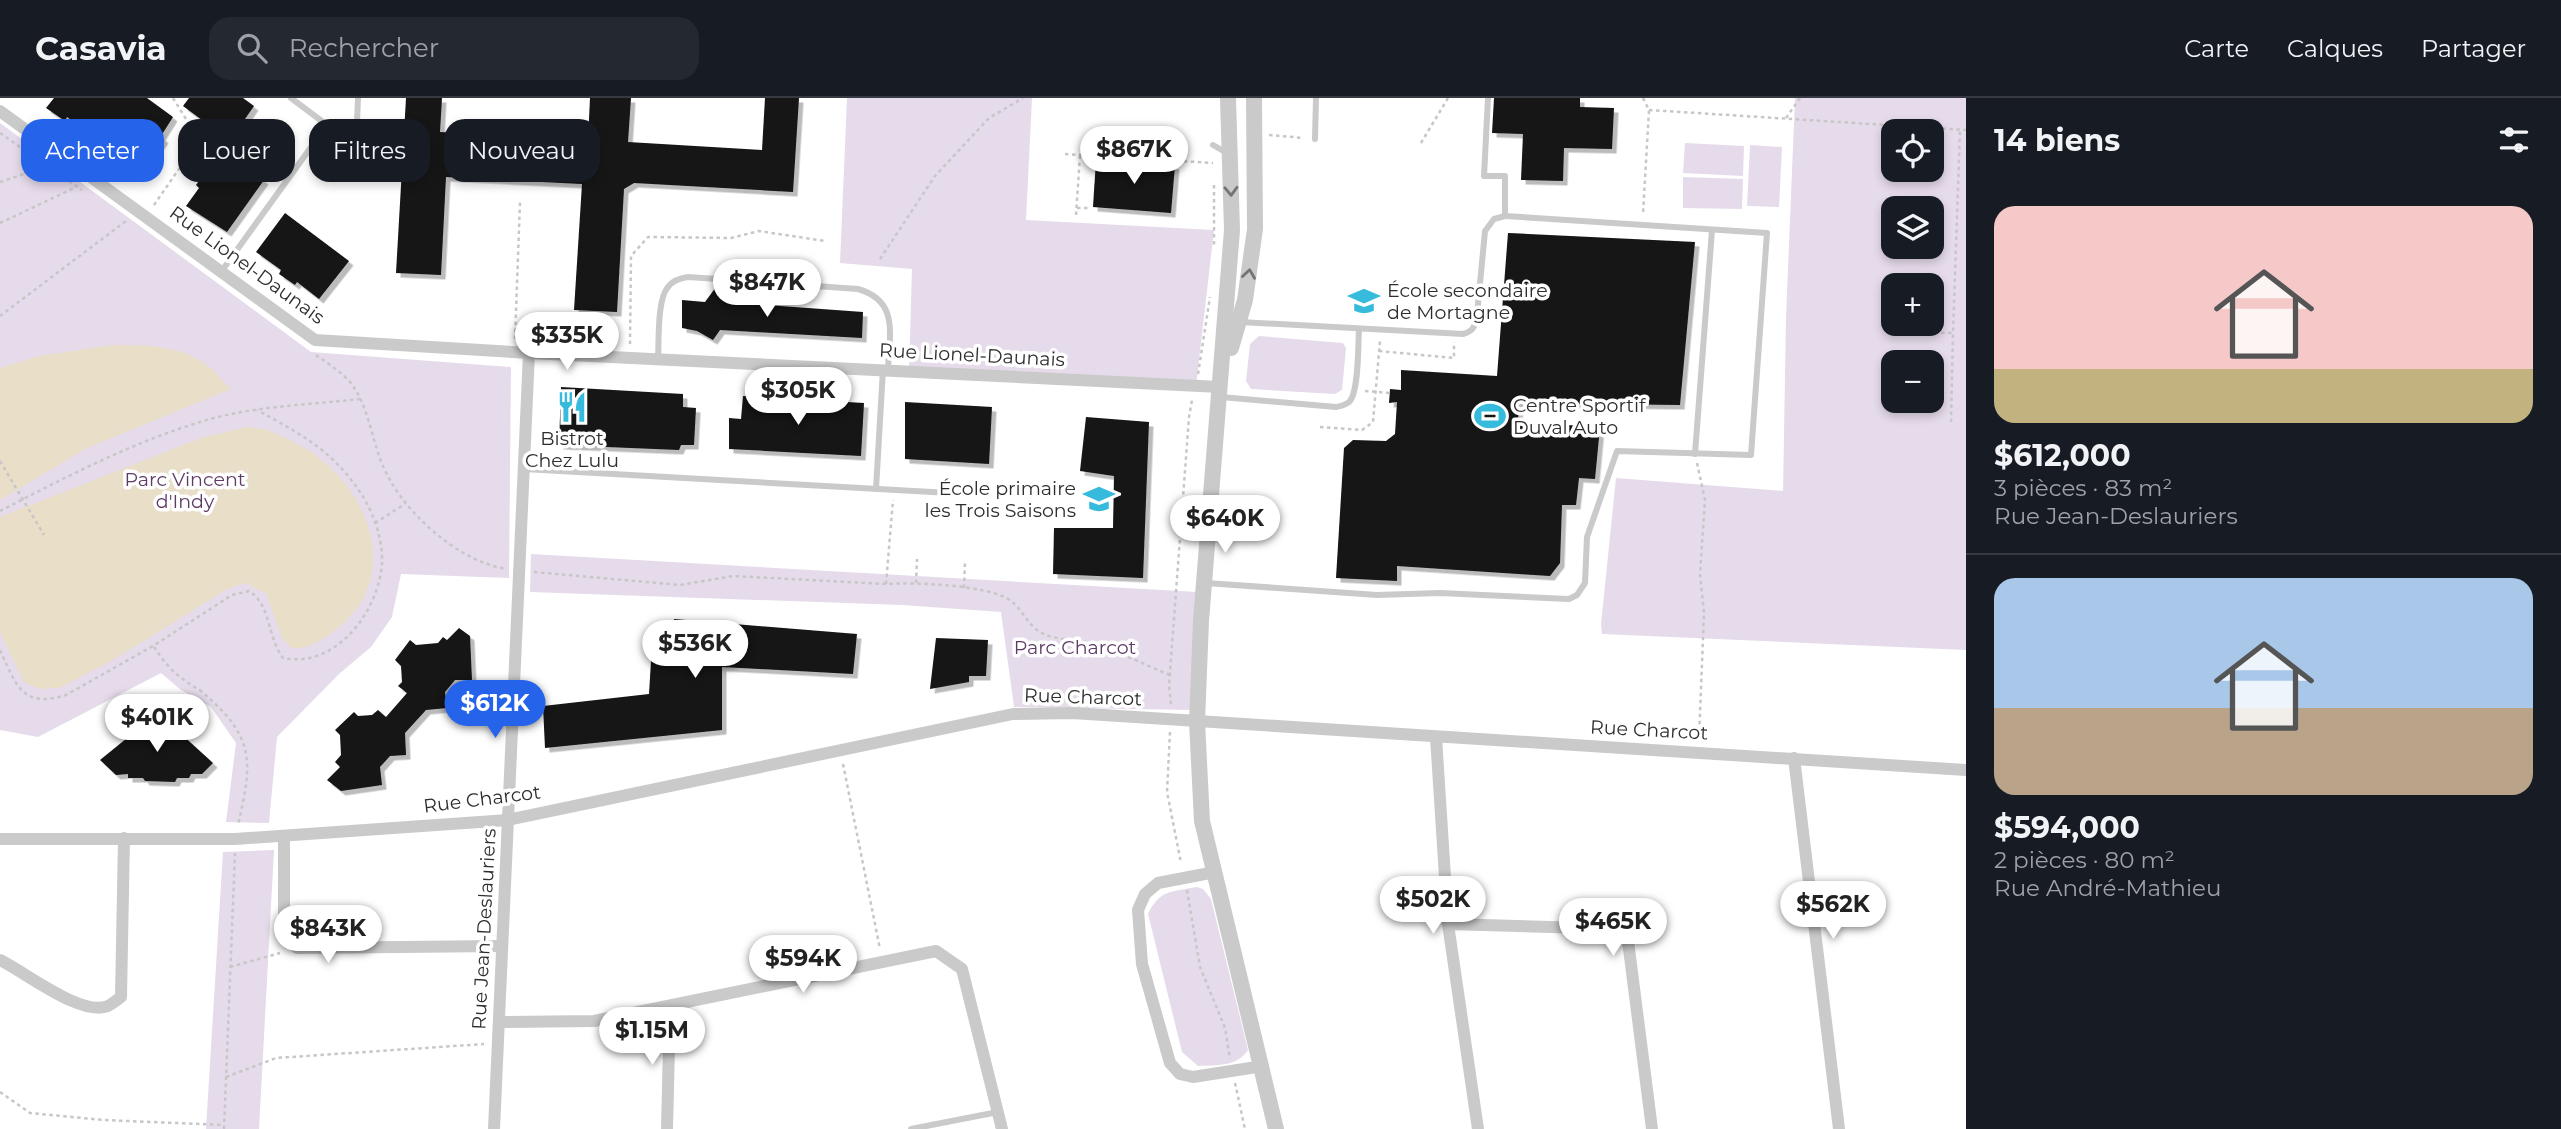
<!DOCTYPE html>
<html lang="fr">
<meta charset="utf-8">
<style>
:root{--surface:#171b24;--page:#242831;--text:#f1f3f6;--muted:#9ea1a6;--line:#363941;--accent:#2563eb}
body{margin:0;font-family:Montserrat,sans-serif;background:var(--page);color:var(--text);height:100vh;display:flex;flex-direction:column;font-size:26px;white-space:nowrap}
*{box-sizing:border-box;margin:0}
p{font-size:23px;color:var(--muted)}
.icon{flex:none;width:38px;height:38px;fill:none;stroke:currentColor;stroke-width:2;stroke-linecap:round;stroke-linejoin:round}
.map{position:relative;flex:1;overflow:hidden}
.panel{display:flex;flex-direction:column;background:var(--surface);width:595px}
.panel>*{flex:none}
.top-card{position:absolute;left:21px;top:21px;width:665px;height:63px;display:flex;gap:14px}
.buttons{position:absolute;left:1881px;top:21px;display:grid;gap:14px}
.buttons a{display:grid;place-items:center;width:63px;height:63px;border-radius:14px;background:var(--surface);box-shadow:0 4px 10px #0003;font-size:35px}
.price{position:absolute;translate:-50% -60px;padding:0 16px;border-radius:24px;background:#fff;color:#222;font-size:23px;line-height:46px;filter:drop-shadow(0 2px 4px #0008)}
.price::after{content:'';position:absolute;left:50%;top:42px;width:21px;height:16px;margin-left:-10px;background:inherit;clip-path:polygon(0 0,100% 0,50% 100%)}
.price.active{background:var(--accent);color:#fff}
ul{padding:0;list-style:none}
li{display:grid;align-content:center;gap:14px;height:371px;padding:0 28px}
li+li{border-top:2px solid var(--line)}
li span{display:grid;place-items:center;height:217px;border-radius:21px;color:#555}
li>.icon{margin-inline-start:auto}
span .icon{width:126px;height:126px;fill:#fffc;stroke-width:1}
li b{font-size:30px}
h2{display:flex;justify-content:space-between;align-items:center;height:84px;padding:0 28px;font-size:30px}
.tag{padding:0 24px;border-radius:21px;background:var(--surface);box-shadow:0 4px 10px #0003;font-size:24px;line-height:63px}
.tag.active{background:var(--accent);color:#fff}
header{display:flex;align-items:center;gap:42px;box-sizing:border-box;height:98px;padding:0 35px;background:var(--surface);border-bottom:2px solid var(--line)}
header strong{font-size:33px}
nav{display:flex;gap:38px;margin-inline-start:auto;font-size:24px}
.search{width:490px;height:63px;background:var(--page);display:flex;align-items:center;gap:18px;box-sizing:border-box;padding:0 24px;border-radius:21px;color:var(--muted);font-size:26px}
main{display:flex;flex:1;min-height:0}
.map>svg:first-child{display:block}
.green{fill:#e6dbea;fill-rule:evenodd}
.water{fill:#e9dec7}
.building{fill:#141414;filter:url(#shadow)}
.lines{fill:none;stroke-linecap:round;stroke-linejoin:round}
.path{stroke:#c7c7c7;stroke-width:2.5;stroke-dasharray:3.5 3.5;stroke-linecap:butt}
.service{stroke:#cacaca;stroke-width:6}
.minor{stroke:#cacaca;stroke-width:12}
.tertiary{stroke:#cacaca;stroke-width:16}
.oneway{stroke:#747474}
.labels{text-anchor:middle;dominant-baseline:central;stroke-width:7;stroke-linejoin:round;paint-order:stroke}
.street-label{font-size:19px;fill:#2d2d2d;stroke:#fff}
.poi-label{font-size:19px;fill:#2d2d2d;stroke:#fff;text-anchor:start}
.park-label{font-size:19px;fill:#5e3c66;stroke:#fff}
</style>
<header>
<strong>Casavia</strong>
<div class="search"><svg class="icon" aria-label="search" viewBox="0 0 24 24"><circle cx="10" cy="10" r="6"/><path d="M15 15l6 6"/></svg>Rechercher</div>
<nav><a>Carte</a><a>Calques</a><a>Partager</a></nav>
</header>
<main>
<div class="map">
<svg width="1966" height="1031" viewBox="0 0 1966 1031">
<defs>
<filter id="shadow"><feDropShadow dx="4.5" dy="4.5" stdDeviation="0" flood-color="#0004"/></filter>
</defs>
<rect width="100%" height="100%" fill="#fff"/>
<g class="green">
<path d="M847 0H1032L1026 122 1214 132 1196 288 909 273 912 171 840 165Z"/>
<path d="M1795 0H1966V552L1602 536 1601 526 1616 380 1783 393 1786 220ZM1894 33H1932V72H1894ZM1894 110H1932V149H1894ZM1894 187H1932V226H1894ZM1932 264V303H1894V264Z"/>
<path d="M0 25 311 254 511 269 509 480 401 476 392 519 371 549 339 576 277 639 269 725 226 724 236 645 211 609 181 592 161 575 38 639 0 632Z"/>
<path d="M1685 45 1744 48 1743 78 1683 75Z"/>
<path d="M1750 47 1782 49 1779 109 1747 108Z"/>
<path d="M1683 79 1743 81 1742 111 1683 110Z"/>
<path d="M1259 238 1343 245 1346 250 1342 292 1335 296 1251 291 1246 283 1250 246Z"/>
<path d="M531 456 1197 494 1191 612 1014 609 1001 514 902 507 530 494Z"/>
<path d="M274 752 259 1031H206L223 754Z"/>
<path d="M1197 789 1203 791 1211 801 1248 952C1237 969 1217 967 1198 968L1182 954 1148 816C1160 791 1172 794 1197 789Z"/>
</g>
<g class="water">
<path d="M113 247C145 247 181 247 208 268 216 274 223 284 231 291L87 350 0 402V270L40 258Z"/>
<path d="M247 329C267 330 280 337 297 346 368 382 409 483 330 536 318 544 307 552 291 550L282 540 266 495 245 485 229 490 111 563 67 586 58 590 39 591 24 584 0 534V419L201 340Z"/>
</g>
<g class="building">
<path d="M54 0H147L173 19 161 38 164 41 153 57 149 54 135 74 100 45 101 43 67 19 65 23 46 10Z"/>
<path d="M189 0H243L254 8 227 47 199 26 202 22 183 8Z"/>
<path d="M406 0H442L440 34 588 42 590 0H631L628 44 762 52 765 0H799L793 94 634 85 624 91 617 214 574 212 582 86 446 79 441 177 396 175Z"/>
<path d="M1494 0H1580V9L1614 10 1612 51 1564 50 1563 83 1521 82 1523 36 1492 35Z"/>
<path d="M224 54 264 82 227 134 186 108 199 90 196 87 207 71 211 74Z"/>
<path d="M1096 62 1175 67 1171 115 1093 109Z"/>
<path d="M285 115 349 163 319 201 297 184 295 187 279 176 281 172 256 154Z"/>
<path d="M1508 135 1695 144 1680 307 1519 305 1518 324 1600 329 1595 381 1579 380 1576 407H1562L1560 465 1550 478 1397 468V483L1336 480 1344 350 1353 342 1386 343 1395 336 1397 304 1389 305 1390 291 1401 292V272L1497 278Z"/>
<path d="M716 189 739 205 863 214 862 240 720 232 713 242 697 233 682 230V202L705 204Z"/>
<path d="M561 289 683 296V309L696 310 694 347H681L679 352 559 347Z"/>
<path d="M743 298 864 305 861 358 729 351V320L741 321Z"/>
<path d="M905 304 992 309 989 366 905 361Z"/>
<path d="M1086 319 1149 324 1143 480 1053 476 1054 430H1113L1114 378 1080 373Z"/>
<path d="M674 521 857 536 853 576 722 569V632L545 650 543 608 649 596 653 530H675Z"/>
<path d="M459 530 470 538 472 582H455L445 594 447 610 426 612 405 635 406 657 390 658 380 669 382 687 341 693 327 682 340 669 335 664 341 657 340 637 335 632 354 614 358 618 372 617 378 612 386 619 407 595 398 588 402 584 401 568 395 562 410 542 416 547 438 545 443 539 447 542Z"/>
<path d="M936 540 988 542 986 578H969V584L930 591Z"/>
<path d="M149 615 167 616 168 624 213 665 202 676H191L189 680H177L175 684 145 683 143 680H128V676L116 677 100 662 148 623Z"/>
</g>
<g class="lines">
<g class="path">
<path d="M173 0 199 42 254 55 279 76"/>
<path d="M1643 0 1649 12 1643 116"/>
<path d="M1649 12 1966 32"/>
<path d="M1786 20 1800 0"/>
<path d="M0 35 82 92"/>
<path d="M1269 37 1304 40"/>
<path d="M1421 45 1448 0"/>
<path d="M1065 56 1213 65"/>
<path d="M0 84 48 68"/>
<path d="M1214 87V147"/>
<path d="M154 107 199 42"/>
<path d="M1077 110H1089"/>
<path d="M1076 117 1080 57"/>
<path d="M0 125 76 89"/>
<path d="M880 161 935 78 989 20 1023 0"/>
<path d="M0 218 126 123"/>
<path d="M1906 234 1953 235 1960 32"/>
<path d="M515 241 520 104"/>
<path d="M630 246 631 158 648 139 731 140 759 133 825 143"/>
<path d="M1379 253 1454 260V244"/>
<path d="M316 257C328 266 344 275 353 288 369 311 372 343 383 368 402 413 458 464 507 471"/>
<path d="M1198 276 1210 199"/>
<path d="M1365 293 1390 295"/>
<path d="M1951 324 1953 235"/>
<path d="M1320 329 1362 332 1373 324 1380 243"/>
<path d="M0 363 44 437"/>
<path d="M1697 365 1705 402 1700 476 1704 515 1699 641"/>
<path d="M0 413C64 380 131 345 200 324 251 308 307 307 360 301"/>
<path d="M375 425 405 406"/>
<path d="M534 474 680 487 733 478 886 486C915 484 985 487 1008 501 1023 510 1027 528 1042 535 1057 543 1079 541 1095 546 1120 554 1145 567 1170 577"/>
<path d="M916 485 917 461"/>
<path d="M886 486 893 402"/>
<path d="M964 490 965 463"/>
<path d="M154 549C162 561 171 573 183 581 189 586 195 589 201 593 255 639 253 662 238 727"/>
<path d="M0 552C16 587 22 611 66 597L153 548 232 497 249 493C271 506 267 539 283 560 336 571 379 513 382 465 383 441 373 413 360 394 332 352 299 335 257 312"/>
<path d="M1171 606 1169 588 1189 319 1192 302"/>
<path d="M1170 634 1167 694 1181 765"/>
<path d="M843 666 880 851"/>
<path d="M1187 792 1200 869 1225 930 1230 961"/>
<path d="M230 869 280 855"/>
<path d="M226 979 276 960 484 946"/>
<path d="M1235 985 1245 1031"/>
<path d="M0 994 30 1015 103 1022 224 1027"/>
<path d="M224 1031 235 755"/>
</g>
<g class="service">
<path d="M327 27 357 24 358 0"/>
<path d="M1315 41 1316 0"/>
<path d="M1213 47 1227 55"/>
<path d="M221 174 327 27 291 0"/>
<path d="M1240 224 1463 236C1474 233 1475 228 1477 217L1485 133 1494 121 1505 118V78H1484L1488 0"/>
<path d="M658 261C659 244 657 201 668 189 673 182 680 180 688 179L858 191C900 203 889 238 888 272"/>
<path d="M1221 299 1336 309C1341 308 1347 307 1350 303 1359 292 1358 246 1359 231"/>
<path d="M1695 356 1712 132"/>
<path d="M524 371 968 396"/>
<path d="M876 391 883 271"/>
<path d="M1206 485 1377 497 1440 495 1569 501 1577 497 1585 485 1587 439 1617 353 1751 357 1767 135 1505 118"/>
<path d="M911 1031 998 1014"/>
</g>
<g class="minor">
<path d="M0 13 315 242 529 255 1220 289"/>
<path d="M1436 639 1448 826 1478 1031"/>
<path d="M1794 660 1839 1031"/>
<path d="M284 738V835L289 843 297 850 502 848"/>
<path d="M0 741H235L508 722 1013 616 1072 615 1966 672"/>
<path d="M1215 774 1158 785 1145 796 1138 812 1142 866 1170 965 1180 976 1193 979 1263 968"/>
<path d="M1448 826 1618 831 1628 843 1652 1031"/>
<path d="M0 862C25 874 81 919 108 908 112 906 117 902 121 899L124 740"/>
<path d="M499 924 594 923 936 853 962 871 1002 1031"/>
<path d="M494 1031 529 255"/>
<path d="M667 1031 670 908"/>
</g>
<g class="tertiary">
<path d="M1228 0 1232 132 1201 523 1197 624 1202 723 1276 1031"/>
<path d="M1231 250 1245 202 1255 131 1254 0"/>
</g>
</g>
<defs><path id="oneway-chevron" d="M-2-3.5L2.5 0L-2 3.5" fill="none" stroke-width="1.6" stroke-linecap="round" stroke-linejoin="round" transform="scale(1.75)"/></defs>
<g class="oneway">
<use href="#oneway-chevron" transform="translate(1231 93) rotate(88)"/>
<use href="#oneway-chevron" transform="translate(1249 176) rotate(-82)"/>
</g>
<defs>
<symbol id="school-bare" viewBox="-9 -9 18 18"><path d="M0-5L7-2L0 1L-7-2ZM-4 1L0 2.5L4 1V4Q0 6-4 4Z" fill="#36bbdd" stroke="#fff" stroke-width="2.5" paint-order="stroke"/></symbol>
<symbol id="restaurant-bare" viewBox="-9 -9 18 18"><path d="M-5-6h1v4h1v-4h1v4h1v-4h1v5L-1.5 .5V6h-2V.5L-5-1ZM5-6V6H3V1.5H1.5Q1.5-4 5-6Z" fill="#36bbdd" stroke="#fff" stroke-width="2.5" paint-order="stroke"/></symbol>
<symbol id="stadium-bare" viewBox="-9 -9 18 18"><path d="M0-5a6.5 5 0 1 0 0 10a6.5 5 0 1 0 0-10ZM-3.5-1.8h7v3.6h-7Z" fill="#36bbdd" stroke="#fff" stroke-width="2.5" paint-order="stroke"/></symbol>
</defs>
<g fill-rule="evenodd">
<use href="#school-bare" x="1342" y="181" width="44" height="44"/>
<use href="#restaurant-bare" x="550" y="287" width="44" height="44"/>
<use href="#stadium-bare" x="1468" y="296" width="44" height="44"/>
<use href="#school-bare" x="1077" y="379" width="44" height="44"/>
</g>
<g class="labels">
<g class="street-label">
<text transform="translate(247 167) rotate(36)">Rue Lionel-Daunais</text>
<text transform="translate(972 257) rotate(3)">Rue Lionel-Daunais</text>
<text transform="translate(1083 599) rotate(2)">Rue Charcot</text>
<text transform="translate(1649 632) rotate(3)">Rue Charcot</text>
<text transform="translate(482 701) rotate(-7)">Rue Charcot</text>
<text transform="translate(484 831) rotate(-87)">Rue Jean-Deslauriers</text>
</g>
<g class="poi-label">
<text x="1387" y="192">École secondaire<tspan x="1387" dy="22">de Mortagne</tspan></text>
<text x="1513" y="307">Centre Sportif<tspan x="1513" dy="22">Duval Auto</tspan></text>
<text x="572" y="340" text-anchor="middle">Bistrot<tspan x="572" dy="22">Chez Lulu</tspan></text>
<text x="1076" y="390" text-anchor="end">École primaire<tspan x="1076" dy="22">les Trois Saisons</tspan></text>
</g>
<g class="park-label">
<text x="185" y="381">Parc Vincent<tspan x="185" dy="22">d'Indy</tspan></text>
<text x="1075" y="549">Parc Charcot</text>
</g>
</g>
</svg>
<div class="buttons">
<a><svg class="icon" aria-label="locate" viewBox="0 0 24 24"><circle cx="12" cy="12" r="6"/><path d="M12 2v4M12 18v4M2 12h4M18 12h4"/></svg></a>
<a><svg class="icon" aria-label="layers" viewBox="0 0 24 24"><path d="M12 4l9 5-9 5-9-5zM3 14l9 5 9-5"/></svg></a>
<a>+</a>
<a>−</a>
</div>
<b class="price" style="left:1134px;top:88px">$867K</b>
<b class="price" style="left:767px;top:221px">$847K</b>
<b class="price" style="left:567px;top:274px">$335K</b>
<b class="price" style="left:798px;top:329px">$305K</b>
<b class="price" style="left:1225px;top:457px">$640K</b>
<b class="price" style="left:695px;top:582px">$536K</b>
<b class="price active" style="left:495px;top:642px">$612K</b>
<b class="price" style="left:157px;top:656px">$401K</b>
<b class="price" style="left:1433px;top:838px">$502K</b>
<b class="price" style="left:1833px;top:843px">$562K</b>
<b class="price" style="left:1613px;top:860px">$465K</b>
<b class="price" style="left:328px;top:867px">$843K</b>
<b class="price" style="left:803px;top:897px">$594K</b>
<b class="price" style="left:652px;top:969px">$1.15M</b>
<div class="top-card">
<a class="tag active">Acheter</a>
<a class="tag">Louer</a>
<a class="tag">Filtres</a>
<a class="tag">Nouveau</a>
</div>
</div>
<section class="panel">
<h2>14 biens<svg class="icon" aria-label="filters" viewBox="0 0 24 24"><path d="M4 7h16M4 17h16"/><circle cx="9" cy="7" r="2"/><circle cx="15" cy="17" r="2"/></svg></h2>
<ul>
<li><span style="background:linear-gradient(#f6c9c9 75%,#c2b280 0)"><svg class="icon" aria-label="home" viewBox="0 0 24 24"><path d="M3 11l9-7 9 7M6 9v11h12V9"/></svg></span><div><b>$612,000</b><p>3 pièces · 83 m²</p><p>Rue Jean-Deslauriers</p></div></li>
<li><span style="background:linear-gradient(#a9c7e8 60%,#b9a48a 0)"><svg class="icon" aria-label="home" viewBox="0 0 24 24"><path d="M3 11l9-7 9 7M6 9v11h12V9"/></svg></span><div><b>$594,000</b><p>2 pièces · 80 m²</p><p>Rue André-Mathieu</p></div></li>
</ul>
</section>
</main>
